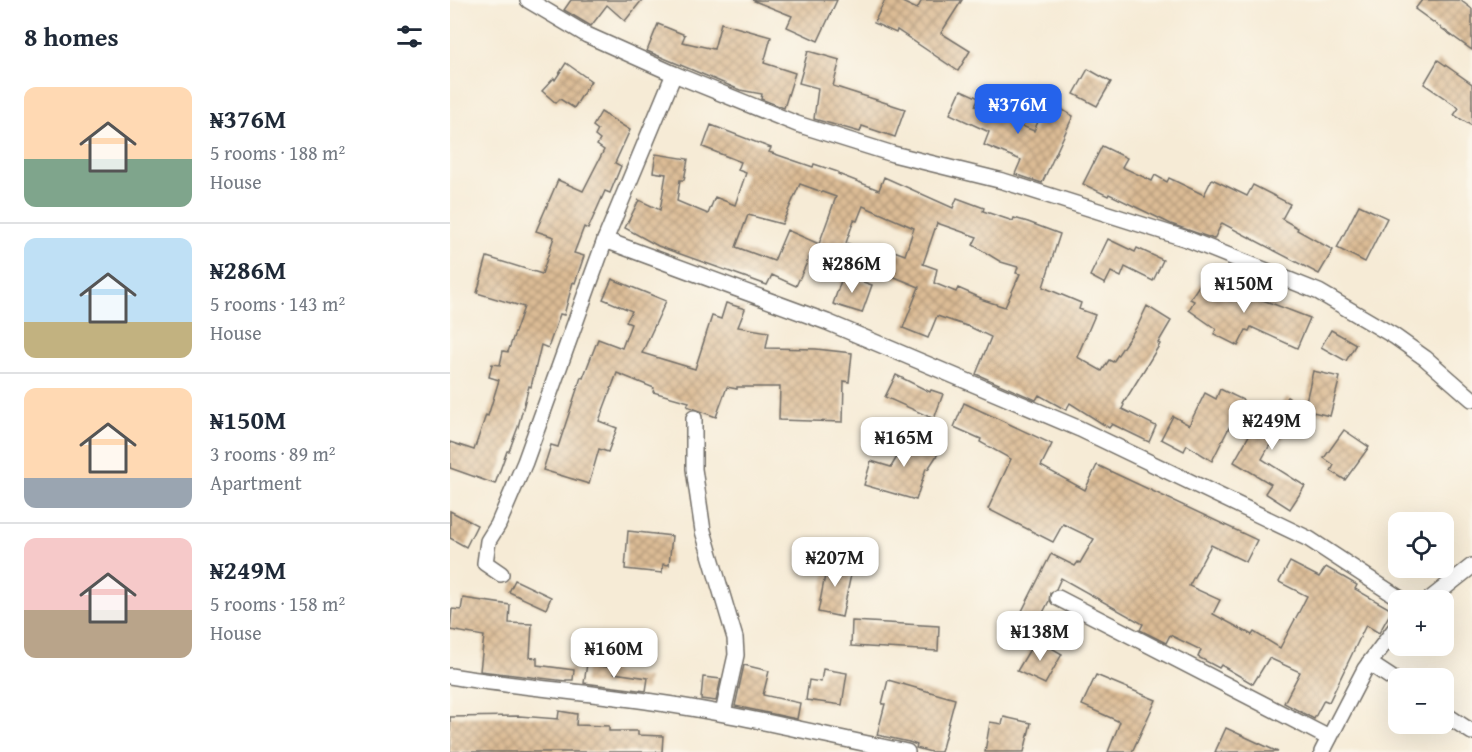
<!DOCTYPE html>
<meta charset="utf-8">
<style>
:root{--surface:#fff;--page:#f6f6f7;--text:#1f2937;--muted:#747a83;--line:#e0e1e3;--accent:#2563eb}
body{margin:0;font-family:"Gentium Book Plus",serif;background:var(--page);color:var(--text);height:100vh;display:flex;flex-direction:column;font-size:22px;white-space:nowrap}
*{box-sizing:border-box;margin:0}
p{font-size:20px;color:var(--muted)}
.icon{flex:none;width:33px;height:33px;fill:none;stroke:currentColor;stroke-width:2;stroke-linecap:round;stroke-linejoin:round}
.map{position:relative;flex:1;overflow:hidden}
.side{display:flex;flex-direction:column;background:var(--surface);width:450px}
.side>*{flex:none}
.fabs{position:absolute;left:938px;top:512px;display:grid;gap:12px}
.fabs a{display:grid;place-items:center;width:66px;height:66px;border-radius:12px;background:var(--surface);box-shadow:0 6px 24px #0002;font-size:30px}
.price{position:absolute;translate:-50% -51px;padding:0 14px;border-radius:12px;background:#fff;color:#222;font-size:20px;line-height:39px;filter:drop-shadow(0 2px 3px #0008)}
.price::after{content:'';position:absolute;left:50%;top:36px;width:18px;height:14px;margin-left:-9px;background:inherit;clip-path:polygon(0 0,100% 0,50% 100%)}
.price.selected{background:var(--accent);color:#fff}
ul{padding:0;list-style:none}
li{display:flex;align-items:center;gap:18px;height:150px;padding:0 24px}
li+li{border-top:2px solid var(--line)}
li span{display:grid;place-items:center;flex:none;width:168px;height:120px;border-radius:12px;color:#555}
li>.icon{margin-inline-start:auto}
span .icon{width:72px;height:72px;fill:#fffc;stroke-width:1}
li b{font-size:26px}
h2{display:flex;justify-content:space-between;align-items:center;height:72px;padding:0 24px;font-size:26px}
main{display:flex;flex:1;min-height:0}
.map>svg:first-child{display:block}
.building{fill:url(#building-cross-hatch);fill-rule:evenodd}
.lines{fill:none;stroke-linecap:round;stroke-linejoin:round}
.minor-casing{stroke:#726e67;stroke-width:18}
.minor{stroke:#fff;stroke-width:15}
</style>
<main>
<section class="side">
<h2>8 homes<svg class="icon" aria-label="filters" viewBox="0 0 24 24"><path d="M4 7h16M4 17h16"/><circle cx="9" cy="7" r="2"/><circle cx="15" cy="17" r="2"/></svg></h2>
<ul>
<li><span style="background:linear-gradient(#ffd9b3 60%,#7fa58c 0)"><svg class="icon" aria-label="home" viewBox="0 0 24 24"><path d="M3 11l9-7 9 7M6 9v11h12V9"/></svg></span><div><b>₦376M</b><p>5 rooms · 188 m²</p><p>House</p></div></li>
<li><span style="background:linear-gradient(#bfe0f5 70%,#c2b280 0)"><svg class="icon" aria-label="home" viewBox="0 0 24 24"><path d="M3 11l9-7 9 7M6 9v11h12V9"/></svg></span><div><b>₦286M</b><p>5 rooms · 143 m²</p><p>House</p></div></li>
<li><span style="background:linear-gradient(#ffd9b3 75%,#9aa5b1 0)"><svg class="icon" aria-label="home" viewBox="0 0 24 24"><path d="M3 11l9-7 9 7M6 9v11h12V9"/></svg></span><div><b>₦150M</b><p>3 rooms · 89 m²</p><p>Apartment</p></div></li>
<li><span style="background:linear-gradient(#f6c9c9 60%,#b9a48a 0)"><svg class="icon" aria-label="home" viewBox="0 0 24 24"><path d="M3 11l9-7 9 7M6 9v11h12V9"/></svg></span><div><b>₦249M</b><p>5 rooms · 158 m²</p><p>House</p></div></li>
</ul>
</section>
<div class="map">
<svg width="1022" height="752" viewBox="0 0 1022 752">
<defs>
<pattern id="building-cross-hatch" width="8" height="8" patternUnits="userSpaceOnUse" patternTransform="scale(1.5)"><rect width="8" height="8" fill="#dcbc95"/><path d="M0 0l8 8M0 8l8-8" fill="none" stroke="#b3997a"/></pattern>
</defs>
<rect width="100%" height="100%" fill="#fbf7ec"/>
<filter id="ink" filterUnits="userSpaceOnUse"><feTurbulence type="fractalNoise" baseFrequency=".0167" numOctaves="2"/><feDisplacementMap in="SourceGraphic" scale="12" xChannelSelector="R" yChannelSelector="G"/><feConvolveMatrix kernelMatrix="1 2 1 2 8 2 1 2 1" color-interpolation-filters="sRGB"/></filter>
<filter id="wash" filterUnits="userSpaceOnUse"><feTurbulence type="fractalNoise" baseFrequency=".008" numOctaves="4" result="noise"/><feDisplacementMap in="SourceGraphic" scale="24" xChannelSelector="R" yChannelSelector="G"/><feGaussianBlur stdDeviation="1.35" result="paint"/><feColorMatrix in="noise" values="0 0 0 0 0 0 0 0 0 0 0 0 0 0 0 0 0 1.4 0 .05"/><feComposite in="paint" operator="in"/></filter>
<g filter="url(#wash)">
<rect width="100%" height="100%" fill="#f6ebd6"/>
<g id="blocks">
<g class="building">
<path d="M121 0H192L175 21 157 5 141 26 114 10Z"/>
<path d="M302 0H387L368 41 337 27 342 16Z"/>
<path d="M435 0H448L467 9 472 0H512L491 33 520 51 508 71 447 30 446 33 424 23Z"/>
<path d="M972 0H1010L1022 9V50L965 9Z"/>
<path d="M271 23 321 37 314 63 345 73 334 108 311 99 312 94 290 90 197 51 208 24 235 35 232 42 264 49Z"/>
<path d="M358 51 390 60 383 86 455 109 445 137 412 126 410 132 364 119 368 88 349 83Z"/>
<path d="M988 60 1022 84V126L1004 115 1009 108 974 84Z"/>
<path d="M116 63 141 81 124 108 110 99 106 103 92 91 104 78 105 80Z"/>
<path d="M638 69 661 82 647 106 624 94Z"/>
<path d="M511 90 529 98 525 106 584 131 590 117 592 118 601 103 623 116 592 183 565 174 571 160 534 145 539 132 500 114Z"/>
<path d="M151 112 180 130 165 163 171 166 160 193 155 191 138 229 134 227 124 253 134 256 125 283 123 282 114 315 110 314 98 348 91 345 81 387 79 386 68 427 59 451H57L45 484 0 468V442L24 450 36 415 38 416 49 380 39 377 42 364 50 365 53 351 58 352 74 307 27 293 37 257 92 274 104 237 86 231 108 180 133 191 154 150 147 145 150 140 145 136 148 130 143 126Z"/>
<path d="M261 125 321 148 319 152 363 167 364 164 388 172V174L429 190 434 177 503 208 507 198 534 208 533 211 563 221 564 218 578 222 610 234 593 287 631 303 629 309 645 315 627 357 652 371 659 360 663 362 688 325 697 306 721 321 708 343 710 344 673 404 674 405 672 409 706 426 699 442 662 424 659 428 620 403 616 410 589 395 586 400 526 374 541 337 520 327 487 316 478 338 453 328 469 287 435 273 444 251 455 255 464 228 413 206 407 221 404 220 396 243 402 245 391 269 360 256 346 286 322 275 317 285 208 246 175 228 189 200 210 210 216 174 203 172 206 154 238 159 234 180H230L227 201 258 214 265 197 285 205 296 173 288 170 291 162 253 147ZM350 184 386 197 369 244 337 230 324 261 286 247 298 215 332 224ZM487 223 527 237 523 245 551 262 568 267 566 273 570 274 555 307 530 299 531 298 508 288 506 292 484 283 487 269 473 264Z"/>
<path d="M652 146 677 158 672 167 702 181 705 175 717 182 719 178 754 195 762 179 797 196 803 185 840 204 832 219 848 228 847 230 883 250 869 274 772 223 764 239 721 224 659 194 658 196 633 184Z"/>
<path d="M909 205 937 218 915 262 887 248Z"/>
<path d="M658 239 685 252 687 248 713 260 703 281 675 267 671 277 661 272 655 284 640 276Z"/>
<path d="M758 272 784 289 860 318 847 348 801 327 799 331 796 330 788 346 764 334 766 329 739 310 744 301 740 299Z"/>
<path d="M393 275 422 285 412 313 383 304Z"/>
<path d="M162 279 216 301 192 353 245 369 262 316 271 319 276 303 295 309 288 327 319 332 316 348 366 349 402 353 399 382 394 381 393 422 329 420 330 387H287V389L277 387 266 417 237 406 239 402 203 392 204 388 167 373 149 421 167 428 158 452 149 449 139 484 93 470 101 445 108 447 131 377 133 378 148 339 172 348 181 324 176 322 182 311 153 299Z"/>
<path d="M881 330 906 344 896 361 871 347Z"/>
<path d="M863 371 890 377 880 416 854 410Z"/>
<path d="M446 375 480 392 481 390 493 394 484 419 435 397Z"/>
<path d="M770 389 793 400 762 461 737 445 734 451 711 439 723 416 739 425 755 393 766 399Z"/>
<path d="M837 397 853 407 831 440 825 436 812 459 855 486 840 509 815 493 821 484 784 462 818 402 829 408Z"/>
<path d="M514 403 602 444 591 466 635 490 647 465 807 540 796 562 761 545 739 586 770 600 763 614 802 635 804 632 830 648 851 608 857 596 829 582 840 562 869 577 876 567 907 585 905 589 942 610 929 633 916 625 879 702 874 700 864 719 834 703 850 672 819 658 803 684 771 665 769 668 748 657 751 650 720 635 716 643 690 630 693 624 611 578 606 589 600 593 599 601 583 632 566 623 601 554 625 566 628 562 630 563 644 539 613 524 603 542 538 509 561 459 530 442 531 439 504 427Z"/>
<path d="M464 428 478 437 476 443 491 449 478 469 476 468 466 500 414 485 421 461 441 467Z"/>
<path d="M894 430 919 447 895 480 881 471 884 465 874 458Z"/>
<path d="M0 511 27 525 16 547 0 538Z"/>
<path d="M178 531 222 536 219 565 213 564 212 573 175 569Z"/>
<path d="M378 560 403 565 392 617 368 612Z"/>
<path d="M65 580 101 597 96 609 59 592Z"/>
<path d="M13 598 60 605 59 623 82 624 80 657 87 658V665L124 670 123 680H116V681L30 671 34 636 0 630 2 609 11 610Z"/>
<path d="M402 621 489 626 488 651 401 646Z"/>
<path d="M586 639 612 654 595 684 567 671Z"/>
<path d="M137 664 164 668V673L198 678 196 691 134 683Z"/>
<path d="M294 665 319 671 313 695 350 703 347 719 285 706Z"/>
<path d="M373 669 397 673 392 705 356 700 359 680 371 682Z"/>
<path d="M646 675 706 700 682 752H658L670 722 632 705Z"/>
<path d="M253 677 271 679 266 701 251 699Z"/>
<path d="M438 680 505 699 491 752H481L466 748 467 745 459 742 427 735 435 704H432Z"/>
<path d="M109 711 127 714 126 725 159 726V731H188V735L213 736 212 752H0V717L69 716 108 719Z"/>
<path d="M554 717 581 723 574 752H535L540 722 552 724Z"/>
<path d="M776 728 828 752H765Z"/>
</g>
</g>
</g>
<g filter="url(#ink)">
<use href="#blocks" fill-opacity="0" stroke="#726e67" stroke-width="1.5"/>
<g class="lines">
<defs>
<g id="minor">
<path d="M78 0 137 35 224 74 347 124 443 154 553 181 737 239 869 292 944 336 975 358 1022 399"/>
<path d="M155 240 377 322 630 429 859 539 952 600"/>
<path d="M244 418V469L253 531 285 638 286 655 273 713"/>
<path d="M51 574 35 563 38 541 48 525 75 462 155 240 224 74"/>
<path d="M608 598 879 738"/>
<path d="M979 600 1022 566"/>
<path d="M919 663 948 682"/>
<path d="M0 676C67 687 135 692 203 702 288 714 372 735 457 752"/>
<path d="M993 713 1022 732"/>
<path d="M872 752 915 669 948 625"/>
</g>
</defs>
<use href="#minor" class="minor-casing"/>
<use href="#minor" class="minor"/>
</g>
</g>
</svg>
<div class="fabs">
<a><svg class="icon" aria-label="locate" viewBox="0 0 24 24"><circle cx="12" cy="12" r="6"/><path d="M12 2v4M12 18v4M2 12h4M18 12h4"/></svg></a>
<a>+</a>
<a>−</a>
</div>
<b class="price selected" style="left:568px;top:135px">₦376M</b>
<b class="price" style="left:402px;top:294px">₦286M</b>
<b class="price" style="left:794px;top:314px">₦150M</b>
<b class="price" style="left:822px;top:451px">₦249M</b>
<b class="price" style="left:454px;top:468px">₦165M</b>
<b class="price" style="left:385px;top:588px">₦207M</b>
<b class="price" style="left:590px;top:662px">₦138M</b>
<b class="price" style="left:164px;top:679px">₦160M</b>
</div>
</main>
